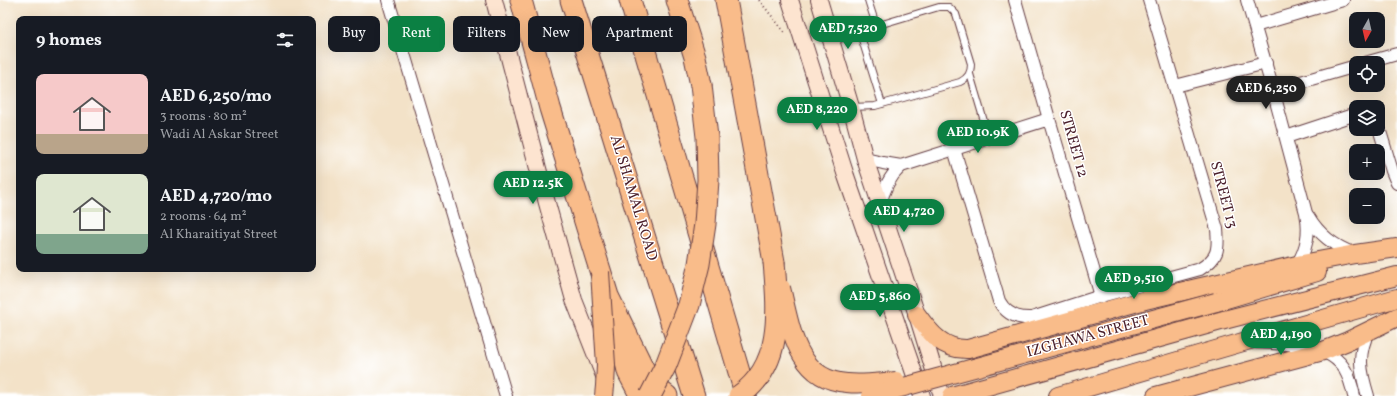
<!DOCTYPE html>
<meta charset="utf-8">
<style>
:root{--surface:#171b24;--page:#242831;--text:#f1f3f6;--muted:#9ea1a6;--accent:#0b8043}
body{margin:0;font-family:Vollkorn,serif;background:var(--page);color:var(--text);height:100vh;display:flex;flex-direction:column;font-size:15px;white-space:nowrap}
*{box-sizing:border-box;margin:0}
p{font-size:13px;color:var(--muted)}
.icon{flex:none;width:22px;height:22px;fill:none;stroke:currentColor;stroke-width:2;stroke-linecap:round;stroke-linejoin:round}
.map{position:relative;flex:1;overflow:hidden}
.panel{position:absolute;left:16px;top:16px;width:300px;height:256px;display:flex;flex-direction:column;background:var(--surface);border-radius:8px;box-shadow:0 4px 16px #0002}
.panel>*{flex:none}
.top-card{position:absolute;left:328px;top:16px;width:380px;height:36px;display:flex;gap:8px}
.needle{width:26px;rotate:188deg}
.tools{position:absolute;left:1349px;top:12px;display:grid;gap:8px}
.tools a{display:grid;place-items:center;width:36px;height:36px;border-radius:8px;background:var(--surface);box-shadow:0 4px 16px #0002;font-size:20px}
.price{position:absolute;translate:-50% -34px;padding:0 9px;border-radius:14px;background:var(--accent);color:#fff;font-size:13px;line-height:26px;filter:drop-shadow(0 1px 2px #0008)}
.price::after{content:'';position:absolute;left:50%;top:24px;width:12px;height:9px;margin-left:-6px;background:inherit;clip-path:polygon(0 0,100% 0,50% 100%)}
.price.current{background:#222;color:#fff}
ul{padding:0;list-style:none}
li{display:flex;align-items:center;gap:12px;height:100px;padding:0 20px}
li span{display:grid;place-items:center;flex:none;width:112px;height:80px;border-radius:8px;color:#555}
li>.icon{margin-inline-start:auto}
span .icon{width:48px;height:48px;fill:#fffc;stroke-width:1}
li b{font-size:17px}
h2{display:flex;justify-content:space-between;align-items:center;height:48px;padding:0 20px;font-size:17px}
.chip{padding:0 14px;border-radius:8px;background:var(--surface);box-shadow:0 4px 16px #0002;font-size:14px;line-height:36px}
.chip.current{background:var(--accent);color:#fff}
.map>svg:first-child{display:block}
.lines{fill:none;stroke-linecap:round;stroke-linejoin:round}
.lane-casing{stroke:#633c43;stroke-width:8}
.street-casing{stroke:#633c43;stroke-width:14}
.secondary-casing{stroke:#633c43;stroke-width:18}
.primary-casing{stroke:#633c43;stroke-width:20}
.highway-casing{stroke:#633c43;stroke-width:23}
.path{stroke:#633c43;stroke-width:2;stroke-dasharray:1 3;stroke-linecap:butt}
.lane{stroke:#fff;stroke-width:6}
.street{stroke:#fff;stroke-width:12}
.secondary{stroke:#fde4d0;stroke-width:16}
.primary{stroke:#f9bc8a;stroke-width:18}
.highway{stroke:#f9bc8a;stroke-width:21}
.primary-bridge-casing{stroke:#633c43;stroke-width:20;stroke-linecap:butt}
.highway-bridge-casing{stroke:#633c43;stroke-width:23;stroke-linecap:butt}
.primary-bridge{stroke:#f9bc8a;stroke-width:18}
.highway-bridge{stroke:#f9bc8a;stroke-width:21}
.labels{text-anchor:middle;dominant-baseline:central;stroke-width:3;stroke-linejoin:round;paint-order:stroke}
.street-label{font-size:15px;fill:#4a1f2b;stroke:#fff}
</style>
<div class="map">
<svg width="1397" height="396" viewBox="0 0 1397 396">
<rect width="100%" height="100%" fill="#fff"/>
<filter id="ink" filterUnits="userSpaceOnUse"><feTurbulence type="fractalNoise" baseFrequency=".025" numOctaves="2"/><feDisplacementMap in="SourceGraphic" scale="8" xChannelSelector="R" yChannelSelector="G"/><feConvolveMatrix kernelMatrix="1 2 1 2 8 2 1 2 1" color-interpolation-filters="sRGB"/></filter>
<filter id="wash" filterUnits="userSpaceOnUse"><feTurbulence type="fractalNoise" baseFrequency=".012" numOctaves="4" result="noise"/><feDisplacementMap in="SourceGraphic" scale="16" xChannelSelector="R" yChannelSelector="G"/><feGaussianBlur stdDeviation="0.9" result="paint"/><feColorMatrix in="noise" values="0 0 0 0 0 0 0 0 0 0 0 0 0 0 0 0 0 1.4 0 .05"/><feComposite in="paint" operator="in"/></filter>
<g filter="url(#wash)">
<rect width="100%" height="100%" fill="#f3e2c8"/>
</g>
<g filter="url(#ink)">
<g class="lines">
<defs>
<g id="lane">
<path d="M868 0 876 25"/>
<path d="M859 30 882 104"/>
<path d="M832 43 852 33 939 7H949L956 14 971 64C971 73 968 78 960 82L875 106 853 107"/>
<path d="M970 74 989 138"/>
</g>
<g id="street">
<path d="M388 0 506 396"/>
<path d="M1015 0 1049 119 1101 296"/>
<path d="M1247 0 1273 90 1306 213C1310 233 1307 248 1297 265"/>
<path d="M1255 26 1343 0"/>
<path d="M1365 63 1397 54"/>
<path d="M1175 86 1266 63"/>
<path d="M1273 90 1356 66"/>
<path d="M1378 125 1392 171 1397 183"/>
<path d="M1286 137 1356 114"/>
<path d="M954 149 999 301C1006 314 1017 319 1032 318L1101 296 1200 269C1218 258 1219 250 1217 229L1149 0"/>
<path d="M865 159 883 163 901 166 1049 119"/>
<path d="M880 206C883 190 889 177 901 166"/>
<path d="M1308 216C1319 235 1334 246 1355 254"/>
<path d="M1255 342C1282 344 1330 342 1345 370 1350 378 1352 387 1354 396"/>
<path d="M1368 396C1360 370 1357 355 1369 330"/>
</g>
<g id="secondary">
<path d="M494 0 547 203 574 300 604 376"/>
<path d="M790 0 846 176 922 396"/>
<path d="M819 0 851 107 865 159 917 315 942 396"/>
</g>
<g id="primary">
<path d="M1216 302 1317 272"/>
<path d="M917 315C930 333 943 350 968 349L1145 300 1297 265 1355 254 1397 248"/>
<path d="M614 320 627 373 639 396"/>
<path d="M1224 320 1397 276"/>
<path d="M1058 396 1243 342 1397 298"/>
<path d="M1156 396 1323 351 1348 341 1397 317"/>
</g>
<g id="highway">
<path d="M521 0 550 108 608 296 647 376 653 385 667 396"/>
<path d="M571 0 694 396"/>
<path d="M630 0 746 396"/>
<path d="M677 0 695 57 701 85"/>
<path d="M726 0 774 262"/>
</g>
</defs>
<use href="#lane" class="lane-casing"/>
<use href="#street" class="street-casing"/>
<use href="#secondary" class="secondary-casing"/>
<use href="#primary" class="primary-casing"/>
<use href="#highway" class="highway-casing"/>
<path class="path" d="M759 0 786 34"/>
<use href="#lane" class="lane"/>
<use href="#street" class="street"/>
<use href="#secondary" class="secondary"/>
<use href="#primary" class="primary"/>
<use href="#highway" class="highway"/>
<defs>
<g id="primary-bridge">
<path d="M600 272 606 365 605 386 604 396"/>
<path d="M781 288C791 327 796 380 847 383 863 385 880 382 896 381"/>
<path d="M871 396 1216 302"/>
<path d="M952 396 1224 320"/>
</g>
<g id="highway-bridge">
<path d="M650 396 666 365 689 305 699 264 705 224 708 180 707 137 701 85"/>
<path d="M739 396C784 365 778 310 774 262"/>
</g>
</defs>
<use href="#primary-bridge" class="primary-bridge-casing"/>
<use href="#highway-bridge" class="highway-bridge-casing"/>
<use href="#primary-bridge" class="primary-bridge"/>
<use href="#highway-bridge" class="highway-bridge"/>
</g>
</g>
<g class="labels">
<g class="street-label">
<text transform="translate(1073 144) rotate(74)">STREET 12</text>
<text transform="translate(1223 195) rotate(75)">STREET 13</text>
<text transform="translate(633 198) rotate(73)">AL SHAMAL ROAD</text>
<text transform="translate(1088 337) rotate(-15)">IZGHAWA STREET</text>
</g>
</g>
</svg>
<div class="tools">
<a><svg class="needle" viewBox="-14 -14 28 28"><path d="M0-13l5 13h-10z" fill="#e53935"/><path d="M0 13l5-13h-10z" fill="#9ea1a6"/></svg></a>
<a><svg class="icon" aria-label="locate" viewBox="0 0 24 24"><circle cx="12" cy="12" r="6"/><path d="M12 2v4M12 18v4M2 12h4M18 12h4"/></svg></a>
<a><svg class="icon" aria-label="layers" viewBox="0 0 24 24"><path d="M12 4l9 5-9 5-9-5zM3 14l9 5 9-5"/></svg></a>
<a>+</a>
<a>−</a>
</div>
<b class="price" style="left:848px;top:50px">AED 7,520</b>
<b class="price current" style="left:1266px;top:110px">AED 6,250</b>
<b class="price" style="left:817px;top:131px">AED 8,220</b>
<b class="price" style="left:978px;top:154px">AED 10.9K</b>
<b class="price" style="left:533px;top:205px">AED 12.5K</b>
<b class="price" style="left:904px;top:233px">AED 4,720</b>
<b class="price" style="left:1134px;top:300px">AED 9,510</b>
<b class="price" style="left:880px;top:318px">AED 5,860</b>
<b class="price" style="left:1281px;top:356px">AED 4,190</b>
<div class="top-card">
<a class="chip">Buy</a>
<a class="chip current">Rent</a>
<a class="chip">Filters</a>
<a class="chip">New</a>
<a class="chip">Apartment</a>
</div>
<section class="panel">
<h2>9 homes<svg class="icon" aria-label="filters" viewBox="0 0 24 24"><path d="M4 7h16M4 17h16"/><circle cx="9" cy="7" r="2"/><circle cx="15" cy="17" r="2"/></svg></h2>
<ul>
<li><span style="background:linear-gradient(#f6c9c9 75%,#b9a48a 0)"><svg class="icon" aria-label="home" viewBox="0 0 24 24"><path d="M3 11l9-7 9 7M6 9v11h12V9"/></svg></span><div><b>AED 6,250/mo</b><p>3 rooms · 80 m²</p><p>Wadi Al Askar Street</p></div></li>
<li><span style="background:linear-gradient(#dfe7d0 75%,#7fa58c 0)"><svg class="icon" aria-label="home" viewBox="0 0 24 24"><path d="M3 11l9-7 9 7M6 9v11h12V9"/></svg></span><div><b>AED 4,720/mo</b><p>2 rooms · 64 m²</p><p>Al Kharaitiyat Street</p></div></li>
</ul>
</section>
</div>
